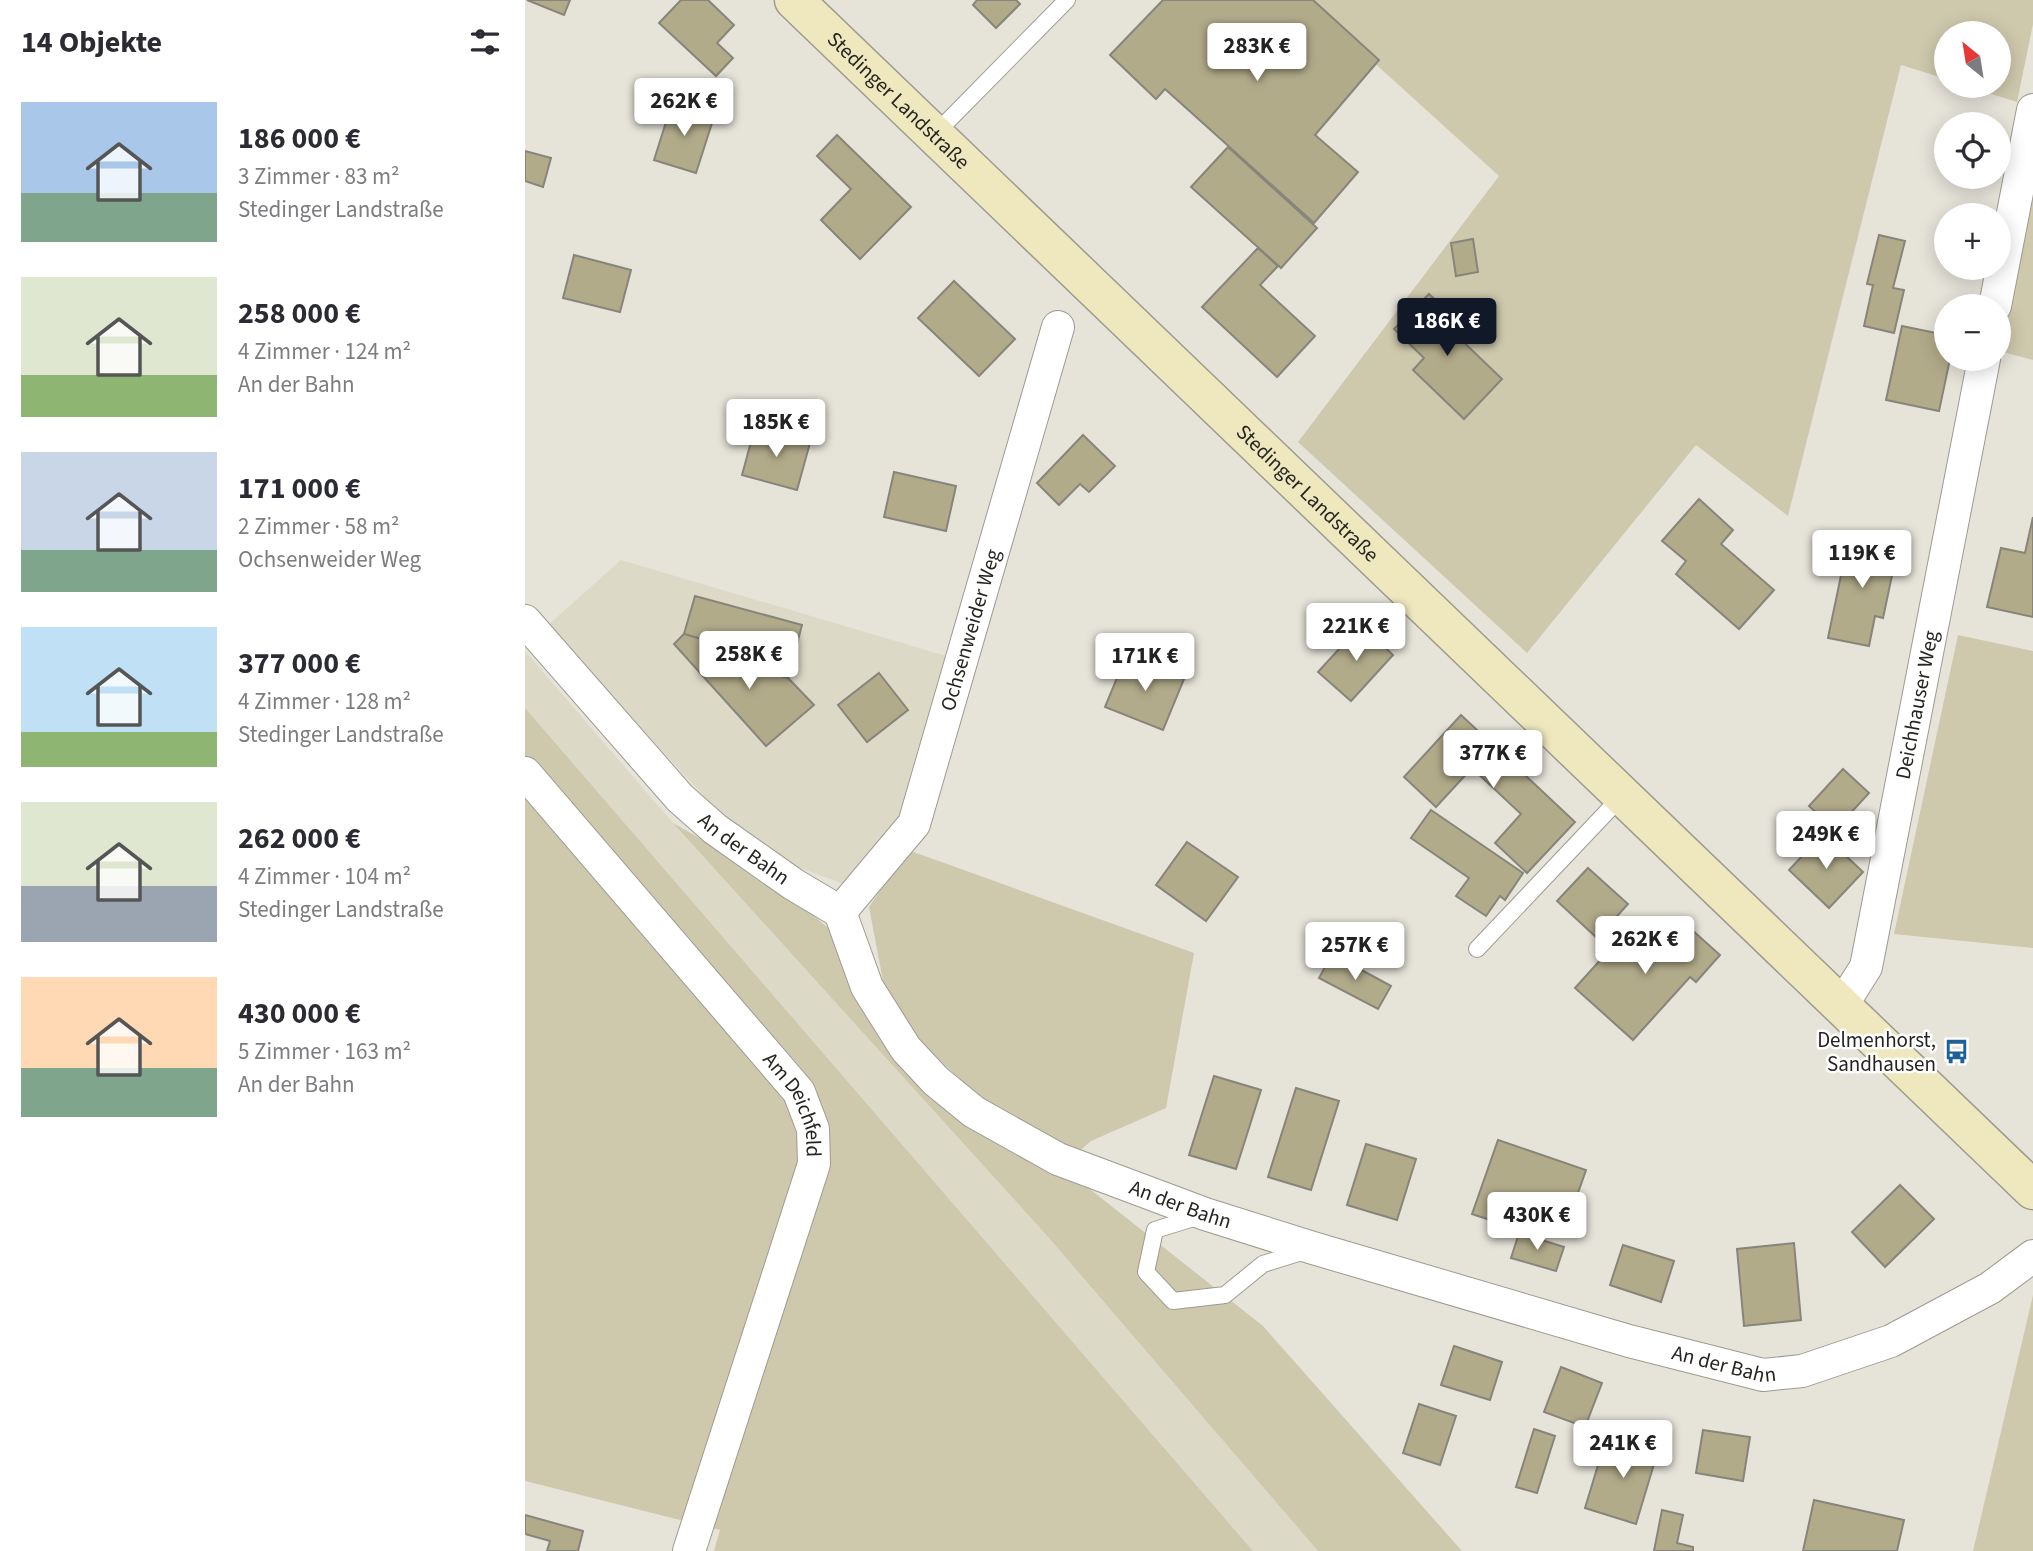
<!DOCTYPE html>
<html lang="de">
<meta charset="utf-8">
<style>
:root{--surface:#fff;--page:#f2f2f3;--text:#2b2b33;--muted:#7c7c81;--accent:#111827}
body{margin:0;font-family:"Source Sans 3",sans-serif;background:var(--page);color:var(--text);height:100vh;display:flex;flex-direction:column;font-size:26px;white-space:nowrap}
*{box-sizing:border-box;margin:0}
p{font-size:23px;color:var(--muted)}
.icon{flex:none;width:38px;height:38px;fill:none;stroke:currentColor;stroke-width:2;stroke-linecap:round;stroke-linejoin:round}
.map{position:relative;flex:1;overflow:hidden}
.panel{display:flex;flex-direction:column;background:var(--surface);width:525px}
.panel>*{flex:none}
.needle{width:46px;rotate:330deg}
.tools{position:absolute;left:1409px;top:21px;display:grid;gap:14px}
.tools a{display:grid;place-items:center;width:77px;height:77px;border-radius:50%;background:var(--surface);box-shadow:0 4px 18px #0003;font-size:35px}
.price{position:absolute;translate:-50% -60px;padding:0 16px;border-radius:7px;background:#fff;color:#222;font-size:23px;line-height:46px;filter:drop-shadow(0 2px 4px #0008)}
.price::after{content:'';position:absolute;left:50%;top:42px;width:21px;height:16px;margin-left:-10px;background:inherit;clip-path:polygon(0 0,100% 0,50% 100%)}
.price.active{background:var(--accent);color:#fff}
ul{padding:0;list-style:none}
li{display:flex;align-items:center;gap:21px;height:175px;padding:0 21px}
li span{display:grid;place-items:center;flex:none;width:196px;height:140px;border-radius:0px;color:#555}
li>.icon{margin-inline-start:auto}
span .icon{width:84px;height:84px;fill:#fffc;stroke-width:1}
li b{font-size:30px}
h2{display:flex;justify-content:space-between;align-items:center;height:84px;padding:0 21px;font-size:30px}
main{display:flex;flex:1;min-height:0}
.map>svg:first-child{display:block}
.built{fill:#ddd9c7}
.green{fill:#cec8ad}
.building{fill:#b2ab8a;stroke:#87857b;stroke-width:2}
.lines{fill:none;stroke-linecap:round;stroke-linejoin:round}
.lane-casing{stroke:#9d9b91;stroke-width:18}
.street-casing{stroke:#9d9b91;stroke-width:34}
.secondary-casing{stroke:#9d9b91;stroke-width:41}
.lane{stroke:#fff;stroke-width:16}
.street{stroke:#fff;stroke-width:32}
.secondary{stroke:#efe7be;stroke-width:38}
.labels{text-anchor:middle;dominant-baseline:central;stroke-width:5;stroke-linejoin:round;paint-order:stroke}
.street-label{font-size:21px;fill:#262521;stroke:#fff}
.poi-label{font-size:21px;fill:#262521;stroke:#fff;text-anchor:end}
</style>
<main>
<section class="panel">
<h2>14 Objekte<svg class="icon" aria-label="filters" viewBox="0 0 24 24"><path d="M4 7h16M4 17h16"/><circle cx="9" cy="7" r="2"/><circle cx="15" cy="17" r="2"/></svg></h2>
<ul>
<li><span style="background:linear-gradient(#a9c7e8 65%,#7fa58c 0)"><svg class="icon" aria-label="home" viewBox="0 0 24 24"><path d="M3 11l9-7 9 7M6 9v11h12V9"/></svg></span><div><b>186 000 €</b><p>3 Zimmer · 83 m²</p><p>Stedinger Landstraße</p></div></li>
<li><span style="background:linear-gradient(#dfe7d0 70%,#8fb573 0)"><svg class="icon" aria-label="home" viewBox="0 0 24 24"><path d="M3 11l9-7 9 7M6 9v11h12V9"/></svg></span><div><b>258 000 €</b><p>4 Zimmer · 124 m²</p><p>An der Bahn</p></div></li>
<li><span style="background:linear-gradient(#c9d6e8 70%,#7fa58c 0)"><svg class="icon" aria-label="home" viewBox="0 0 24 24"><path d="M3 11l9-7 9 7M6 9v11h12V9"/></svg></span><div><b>171 000 €</b><p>2 Zimmer · 58 m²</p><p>Ochsenweider Weg</p></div></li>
<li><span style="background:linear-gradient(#bfe0f5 75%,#8fb573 0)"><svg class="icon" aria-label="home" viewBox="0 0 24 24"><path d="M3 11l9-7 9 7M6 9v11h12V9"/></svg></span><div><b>377 000 €</b><p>4 Zimmer · 128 m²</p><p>Stedinger Landstraße</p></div></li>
<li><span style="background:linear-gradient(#dfe7d0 60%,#9aa5b1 0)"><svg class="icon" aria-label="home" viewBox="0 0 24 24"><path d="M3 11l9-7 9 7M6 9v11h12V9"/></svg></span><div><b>262 000 €</b><p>4 Zimmer · 104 m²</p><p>Stedinger Landstraße</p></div></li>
<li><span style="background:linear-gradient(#ffd9b3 65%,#7fa58c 0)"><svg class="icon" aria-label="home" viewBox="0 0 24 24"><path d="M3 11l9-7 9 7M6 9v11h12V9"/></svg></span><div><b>430 000 €</b><p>5 Zimmer · 163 m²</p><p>An der Bahn</p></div></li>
</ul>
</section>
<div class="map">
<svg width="1508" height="1551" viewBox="0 0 1508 1551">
<rect width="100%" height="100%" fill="#e6e4d9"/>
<g class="built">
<path d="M96 560 428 658 380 823 321 885 263 863 188 806 22 626Z"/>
<path d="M0 651 148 823 524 1238 793 1551H728L0 709Z"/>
</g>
<g class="green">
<path d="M780 0H1508V24L1492 102 1441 86H1474V33H1421V79L1376 65 1263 516 1171 445 1002 653 773 442 974 176Z"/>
<path d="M1508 130V360L1474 351V321Z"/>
<path d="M1433 635 1508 651V948L1369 934Z"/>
<path d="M0 708 728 1551H189L195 1530 0 1481Z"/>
<path d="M148 823 238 874 306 930 363 1042 537 1167 738 1326 937 1551H793L524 1238Z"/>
<path d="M383 850 669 953 641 1108 566 1141 550 1155 451 1094 393 1040 359 986 344 907Z"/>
<path d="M1508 1295V1551H1448Z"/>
</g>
<g class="building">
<path d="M2 0H45L39 15Z"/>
<path d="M156 0H183L209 25 192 43 208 58 191 76 134 23Z"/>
<path d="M452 0H491L495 4 471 28 448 5Z"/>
<path d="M638 0H788L854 60 790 135 833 172 789 223 640 89 631 99 585 55Z"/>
<path d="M147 103 189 117 171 173 129 160Z"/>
<path d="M312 135 386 207 335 259 296 220 326 189 292 156Z"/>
<path d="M703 147 792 228 756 268 666 187Z"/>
<path d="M0 151 26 158 18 187 0 181Z"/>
<path d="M1354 235 1380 241 1368 288 1379 290 1369 333 1339 326 1348 285 1342 284Z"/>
<path d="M948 239 953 272 931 276 926 243Z"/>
<path d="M733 248 753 266 735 285 790 336 752 377 677 307Z"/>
<path d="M49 255 106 270 95 312 38 298Z"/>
<path d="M429 281 490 339 454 376 393 318Z"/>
<path d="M904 294 934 322 926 330 977 379 939 419 888 370 899 358 869 329Z"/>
<path d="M1377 326 1421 335V359H1425L1414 411 1361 400Z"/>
<path d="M230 427 285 443 272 490 217 475Z"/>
<path d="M558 435 590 466 564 492 555 484 534 505 512 483Z"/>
<path d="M369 472 431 486 421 531 359 517Z"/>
<path d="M1174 499 1208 530 1196 544 1249 590 1214 629 1151 574 1161 561 1137 541Z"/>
<path d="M1508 517V617L1462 607 1476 548 1500 553Z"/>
<path d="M1324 537 1373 547 1358 618 1350 616 1344 646 1303 638Z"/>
<path d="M170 596 277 625 263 678 179 655 183 641 159 634Z"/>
<path d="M836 625 868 655 826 701 793 672Z"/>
<path d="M159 634 183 641 179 655 263 678 289 705 241 746 149 644Z"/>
<path d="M601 656 659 679 638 730 580 707Z"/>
<path d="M354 673 383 710 342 742 313 705Z"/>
<path d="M936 715 1050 822 1002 873 970 843 996 814 947 768 911 807 879 777Z"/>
<path d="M1318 769 1344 793 1310 830 1284 806Z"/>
<path d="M906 810 998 873 980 900 975 896 961 916 931 896 944 878 886 838Z"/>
<path d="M1298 834 1338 872 1304 908 1264 870Z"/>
<path d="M662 842 713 877 681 921 631 885Z"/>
<path d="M1063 868 1103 904 1072 938 1032 901Z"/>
<path d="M1157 921 1195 955 1171 982 1165 977 1108 1040 1050 988 1107 925 1133 948Z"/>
<path d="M807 954 866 986 853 1009 794 978Z"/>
<path d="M689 1076 736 1090 711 1169 664 1155Z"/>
<path d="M771 1088 814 1101 786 1190 743 1177Z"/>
<path d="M973 1140 1061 1170 1048 1207 1015 1196 1002 1232 947 1214Z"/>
<path d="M841 1144 891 1159 872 1220 822 1205Z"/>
<path d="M1375 1185 1409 1219 1360 1267 1327 1232Z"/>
<path d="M994 1233 1039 1247 1031 1271 986 1258Z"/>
<path d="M1269 1243 1276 1320 1219 1326 1212 1249Z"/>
<path d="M1098 1245 1149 1261 1136 1302 1085 1285Z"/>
<path d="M929 1346 977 1362 965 1400 916 1385Z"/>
<path d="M1036 1367 1077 1383 1060 1427 1019 1412Z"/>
<path d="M894 1404 931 1416 915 1465 878 1453Z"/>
<path d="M1009 1429 1030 1436 1012 1493 991 1487Z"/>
<path d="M1178 1430 1225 1437 1218 1481 1171 1473Z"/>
<path d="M1112 1437 1135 1444 1111 1524 1060 1508 1080 1442 1108 1451Z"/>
<path d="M1289 1500 1379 1520 1372 1551H1278Z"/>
<path d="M1137 1510 1158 1515 1152 1543 1168 1547V1551H1129Z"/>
<path d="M0 1515 58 1531 53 1551H22L25 1541 0 1534Z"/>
</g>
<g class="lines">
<defs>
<g id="lane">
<path d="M409 135 542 0"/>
<path d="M952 949 1096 797"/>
<path d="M675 1216 630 1230 621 1272 648 1301 700 1295 738 1264 783 1250"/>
</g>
<g id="street">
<path d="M1470 306 1508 110"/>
<path id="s1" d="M0 621 155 798 190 829 268 884 315 912 342 987 381 1049 411 1081 449 1112 533 1159 680 1214 788 1248 1104 1341 1238 1375 1277 1371 1366 1341 1465 1288 1508 1256"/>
<path id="s2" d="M0 773 274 1092 288 1129 289 1164 164 1551"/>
<path id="s3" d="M315 912 389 824 533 327"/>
<path id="s4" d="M1317 1005 1341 967 1459 359"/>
</g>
<g id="secondary">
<path id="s5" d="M269 0 1508 1190"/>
</g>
</defs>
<use href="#lane" class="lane-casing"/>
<use href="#street" class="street-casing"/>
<use href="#secondary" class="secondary-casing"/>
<use href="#lane" class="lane"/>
<use href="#street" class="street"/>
<use href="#secondary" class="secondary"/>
</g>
<defs>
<symbol id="bus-bare" viewBox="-9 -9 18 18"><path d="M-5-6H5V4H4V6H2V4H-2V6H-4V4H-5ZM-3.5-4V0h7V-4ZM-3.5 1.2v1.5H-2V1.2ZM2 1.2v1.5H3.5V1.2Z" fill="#1e6197" stroke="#fff" stroke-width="2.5" paint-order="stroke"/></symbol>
</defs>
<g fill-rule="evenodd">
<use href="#bus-bare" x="1414" y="1034" width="35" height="35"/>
</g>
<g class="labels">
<g class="street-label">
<text stroke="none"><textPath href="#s5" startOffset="145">Stedinger Landstraße</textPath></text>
<text stroke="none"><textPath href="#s5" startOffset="712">Stedinger Landstraße</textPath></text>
<text stroke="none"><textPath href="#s3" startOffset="317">Ochsenweider Weg</textPath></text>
<text stroke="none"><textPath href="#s4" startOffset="312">Deichhauser Weg</textPath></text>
<text stroke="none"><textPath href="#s1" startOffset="317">An der Bahn</textPath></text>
<text stroke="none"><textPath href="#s2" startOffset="430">Am Deichfeld</textPath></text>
<text stroke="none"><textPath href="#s1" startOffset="905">An der Bahn</textPath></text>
<text stroke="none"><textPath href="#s1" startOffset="1472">An der Bahn</textPath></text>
</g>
<g class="poi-label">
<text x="1411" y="1040">Delmenhorst,<tspan x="1411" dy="24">Sandhausen</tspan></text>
</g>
</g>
</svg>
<div class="tools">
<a><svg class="needle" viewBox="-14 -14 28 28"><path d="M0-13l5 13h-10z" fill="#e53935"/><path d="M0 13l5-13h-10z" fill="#7c7c81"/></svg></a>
<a><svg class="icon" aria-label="locate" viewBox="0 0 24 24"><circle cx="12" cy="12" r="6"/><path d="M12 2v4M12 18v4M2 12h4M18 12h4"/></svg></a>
<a>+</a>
<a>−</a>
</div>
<b class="price" style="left:732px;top:83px">283K €</b>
<b class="price" style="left:159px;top:138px">262K €</b>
<b class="price active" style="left:922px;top:358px">186K €</b>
<b class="price" style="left:251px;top:459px">185K €</b>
<b class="price" style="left:1337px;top:590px">119K €</b>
<b class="price" style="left:831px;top:663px">221K €</b>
<b class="price" style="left:224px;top:691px">258K €</b>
<b class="price" style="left:620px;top:693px">171K €</b>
<b class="price" style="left:968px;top:790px">377K €</b>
<b class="price" style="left:1301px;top:871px">249K €</b>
<b class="price" style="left:1120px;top:976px">262K €</b>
<b class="price" style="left:830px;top:982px">257K €</b>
<b class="price" style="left:1012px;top:1252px">430K €</b>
<b class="price" style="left:1098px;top:1480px">241K €</b>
</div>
</main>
